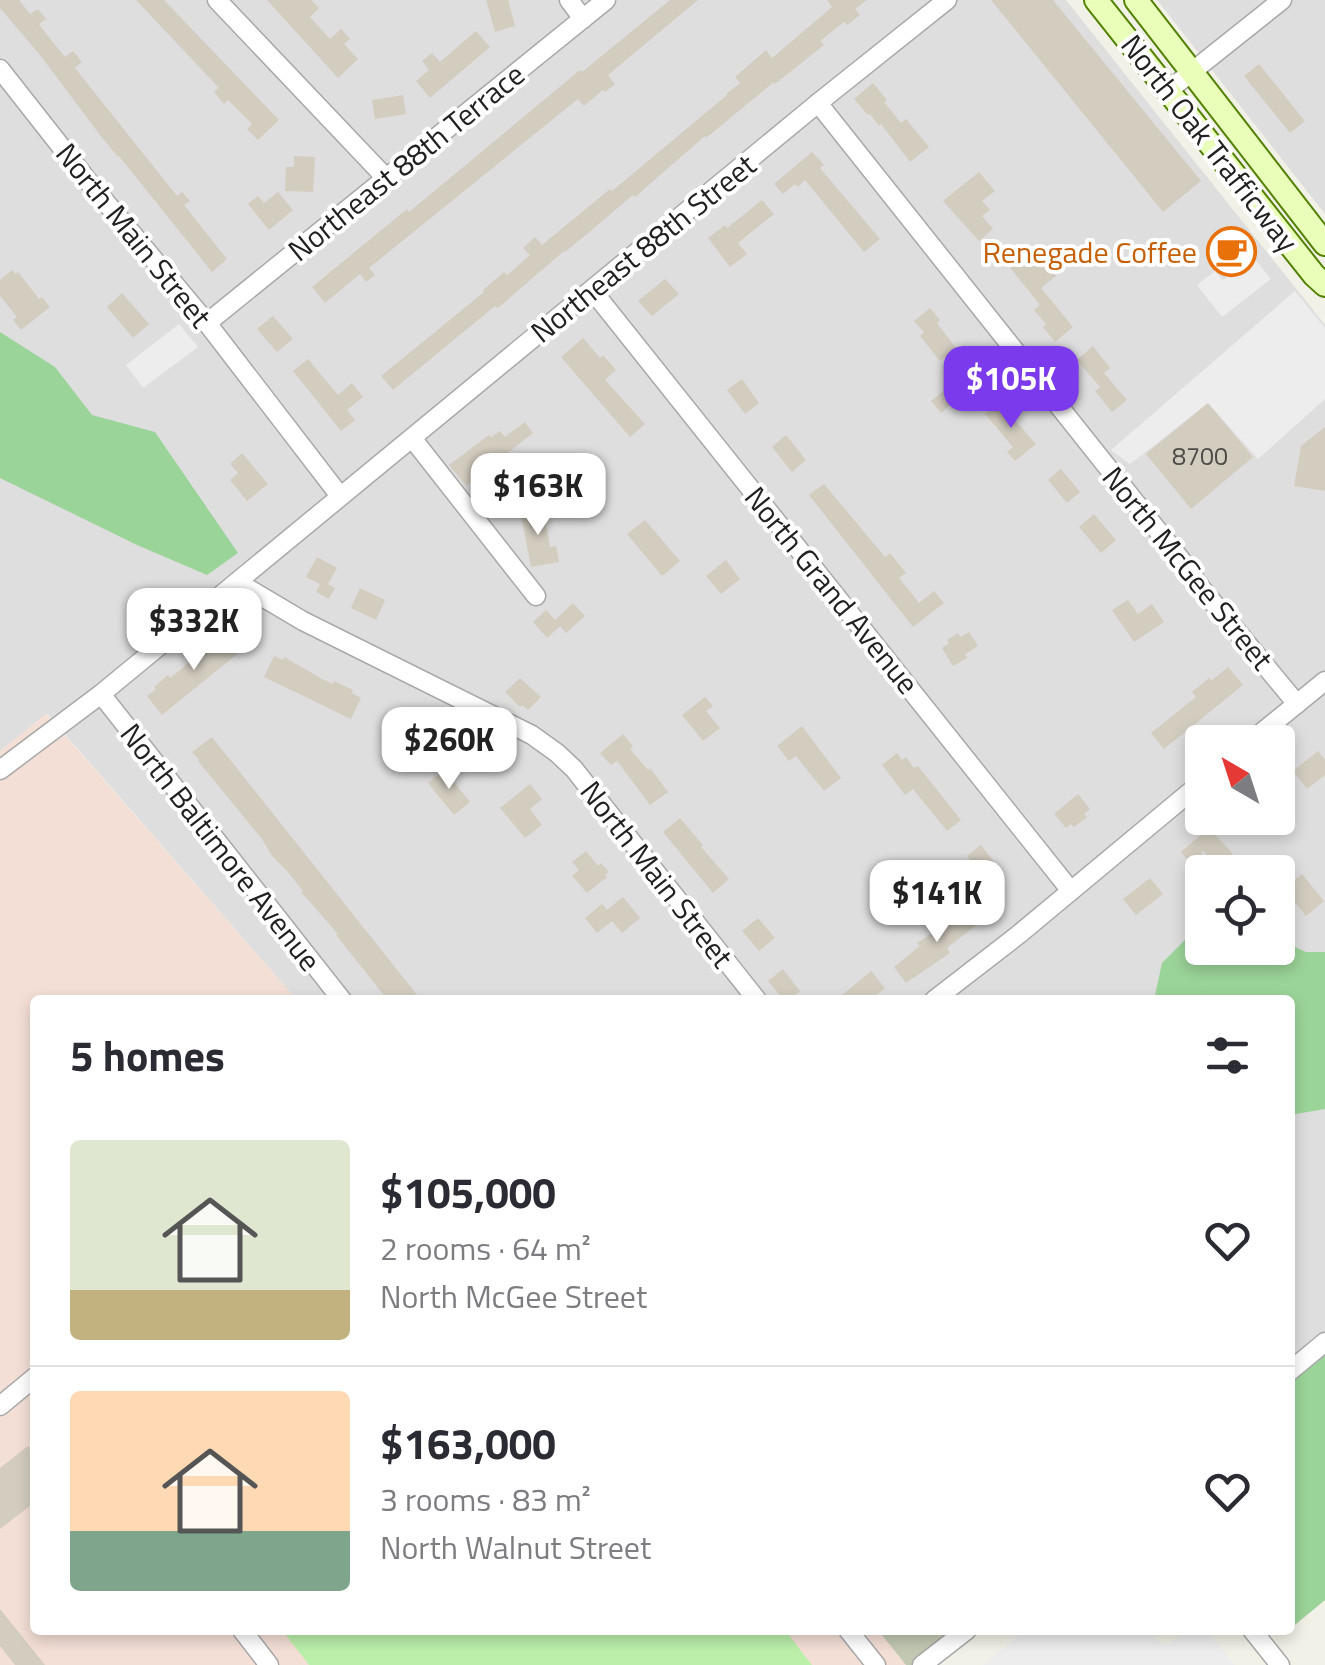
<!DOCTYPE html>
<meta charset="utf-8">
<style>
:root{--surface:#fff;--page:#f7f7f7;--text:#2b2b33;--muted:#7c7c81;--line:#e1e1e2;--accent:#7c3aed}
body{margin:0;font-family:"Titillium Web",sans-serif;background:var(--page);color:var(--text);height:100vh;display:flex;flex-direction:column;font-size:38px;white-space:nowrap}
*{box-sizing:border-box;margin:0}
p{font-size:32px;color:var(--muted)}
.icon{flex:none;width:55px;height:55px;fill:none;stroke:currentColor;stroke-width:2;stroke-linecap:round;stroke-linejoin:round}
.map{position:relative;flex:1;overflow:hidden}
.sheet{position:absolute;left:30px;top:995px;width:1265px;height:640px;display:flex;flex-direction:column;background:var(--surface);border-radius:10px;box-shadow:0 5px 15px #0003}
.sheet>*{flex:none}
.needle{width:65px;rotate:321deg}
.fabs{position:absolute;left:1185px;top:725px;display:grid;gap:20px}
.fabs a{display:grid;place-items:center;width:110px;height:110px;border-radius:10px;background:var(--surface);box-shadow:0 5px 15px #0003;font-size:50px}
.price{position:absolute;translate:-50% -85px;padding:0 22px;border-radius:20px;background:#fff;color:#222;font-size:32px;line-height:65px;filter:drop-shadow(0 2px 5px #0008)}
.price::after{content:'';position:absolute;left:50%;top:60px;width:30px;height:22px;margin-left:-15px;background:inherit;clip-path:polygon(0 0,100% 0,50% 100%)}
.price.on{background:var(--accent);color:#fff}
ul{padding:0;list-style:none}
li{display:flex;align-items:center;gap:30px;height:250px;padding:0 40px}
li+li{border-top:2px solid var(--line)}
li span{display:grid;place-items:center;flex:none;width:280px;height:200px;border-radius:10px;color:#555}
li>.icon{margin-inline-start:auto}
span .icon{width:120px;height:120px;fill:#fffc;stroke-width:1}
li b{font-size:42px}
h2{display:flex;justify-content:space-between;align-items:center;height:120px;padding:0 40px;font-size:42px}
.map>svg:first-child{display:block}
.residential{fill:#dfdede;fill-rule:evenodd}
.commercial{fill:#f4dfd6}
.construction{fill:#c2c8b2}
.grass{fill:#bbefaa}
.forest{fill:#9bd499}
.parking{fill:#ededed}
.building{fill:#d3cdc0}
.lines{fill:none;stroke-linecap:round;stroke-linejoin:round}
.minor-casing{stroke:#a8a8a8;stroke-width:21}
.secondary-casing{stroke:#528000;stroke-width:26}
.minor{stroke:#fff;stroke-width:18}
.secondary{stroke:#e9feb9;stroke-width:22}
.labels{text-anchor:middle;dominant-baseline:central;stroke-width:8;stroke-linejoin:round;paint-order:stroke}
.number-label{font-size:25px;fill:#4e4c49}
.street-label{font-size:30px;fill:#212121;stroke:#fff}
.food-label{font-size:30px;fill:#c56008;stroke:#fff;text-anchor:end}
</style>
<div class="map">
<svg width="1325" height="1665" viewBox="0 0 1325 1665">
<rect width="100%" height="100%" fill="#f2f1e7"/>
<g class="residential">
<path d="M0 0H1066L1325 325V1339L1290 1368V1000H297L47 714 0 751ZM1202 742H1278V818H1202ZM1202 872H1278V948H1202Z"/>
<path d="M1157 0H1325V214Z"/>
</g>
<path class="commercial" d="M46 714 297 1000H35V1630H879L906 1665H0V751Z"/>
<path class="construction" d="M878 1630H971L927 1665H906Z"/>
<path class="grass" d="M282 1630H785L812 1665H309Z"/>
<g class="forest">
<path d="M0 332 55 367 92 415 155 432 238 553 207 575 137 545 0 478Z"/>
<path d="M1202 923V948H1278V939L1306 952H1325V1109L1290 1115V1000H1154L1162 963Z"/>
<path d="M1325 1342V1600L1290 1629V1371Z"/>
</g>
<g class="parking">
<path d="M1253 257 1271 279 1222 317 1197 285 1215 271 1223 280Z"/>
<path d="M1295 291 1325 328V399L1258 459 1208 403 1130 464 1111 450Z"/>
<path d="M179 324 198 347 143 388 126 365Z"/>
<path d="M1026 1630H1148L1159 1642 1168 1645 1187 1630H1207L1235 1665H983Z"/>
</g>
<g class="building">
<path d="M0 0H19L30 14 38 9 46 19 39 24 44 31 65 57 73 51 82 62 75 68 177 196 182 192 190 201 184 205 227 259 212 272 119 156 118 157 100 135 40 55 0 8Z"/>
<path d="M136 0H164L279 120 258 140 247 129 252 124 228 100 224 104 214 92 219 88Z"/>
<path d="M267 0H311L319 8 310 17 330 39 341 29 350 39 344 44 358 59 338 78Z"/>
<path d="M486 0H508L515 26 495 32Z"/>
<path d="M670 0H698L608 75 615 84 605 92 603 90 584 106 578 99 369 268 375 275 366 282 360 274 325 303 312 287 407 209 409 212 580 70 582 72Z"/>
<path d="M827 0H867L855 9 860 15 847 25 844 22 820 41 824 45 809 57 775 84 774 82 706 138 705 136 635 197 633 195 587 234 565 252 564 251 498 308 495 306 393 390 381 376 484 292 483 290 504 272 507 275 530 255 523 248 535 237 542 245 610 189 612 191 727 95 726 94 740 83 735 77 766 50 772 58 832 7Z"/>
<path d="M991 0H1053L1201 181 1163 212Z"/>
<path d="M476 31 490 47 430 98 416 81 429 70 422 61 432 53 440 62Z"/>
<path d="M1259 64 1305 121 1290 133 1244 76Z"/>
<path d="M873 83 887 100 884 102 901 123 906 119 929 147 910 162 881 124 879 126 870 114 868 115 854 99Z"/>
<path d="M403 95 406 114 375 119 372 100Z"/>
<path d="M812 152 824 165 820 168 880 239 864 252 805 180 798 187 795 184 783 194 774 184Z"/>
<path d="M294 156 315 157 313 192 285 191 286 167H294Z"/>
<path d="M979 172 995 191 982 201 990 210 982 216 993 229 979 241 943 201Z"/>
<path d="M278 192 293 210 269 230 248 204 258 196 264 203Z"/>
<path d="M762 200 774 214 738 243 747 254 730 267 708 238 725 225 727 228Z"/>
<path d="M1238 235 1250 249 1227 268 1215 254Z"/>
<path d="M1031 246 1056 276 1041 288 1073 327 1055 342 1043 327 1046 324 1034 310 1040 305 1008 265Z"/>
<path d="M12 270 15 274 18 272 39 299 42 297 50 307 21 330 13 320 17 317 0 296V280Z"/>
<path d="M665 279 679 294 652 316 638 301Z"/>
<path d="M122 293 149 324 133 338 107 307Z"/>
<path d="M930 308 940 320 937 323 956 348 940 361 920 336 924 332 914 321Z"/>
<path d="M273 316 293 339 277 352 257 329Z"/>
<path d="M583 338 600 358 603 355 616 370 605 380 645 424 630 437 561 357Z"/>
<path d="M1093 346 1110 368 1104 373 1127 400 1112 412 1095 391 1100 387 1077 360Z"/>
<path d="M308 359 338 395 352 383 363 397 347 410 355 420 341 431 293 371Z"/>
<path d="M742 379 759 403 745 414 727 390Z"/>
<path d="M958 382 966 391 941 413 931 401 953 383 954 385Z"/>
<path d="M999 402 1036 444 1015 461 1007 452 1013 447 985 414Z"/>
<path d="M1208 403 1253 457 1191 509 1146 454Z"/>
<path d="M525 422 533 433 466 486 449 465 489 435 491 437 500 431 505 437Z"/>
<path d="M1325 427V491L1294 486 1301 446Z"/>
<path d="M786 435 806 460 792 472 772 447Z"/>
<path d="M242 453 268 484 247 501 230 480 238 473 230 464Z"/>
<path d="M1061 469 1080 492 1067 503 1048 480Z"/>
<path d="M824 484 885 557 890 553 906 573 899 578 919 603 934 591 944 603 913 627 809 495Z"/>
<path d="M543 506 550 547 556 546 559 562 531 567 520 510Z"/>
<path d="M1094 514 1116 540 1101 553 1079 527Z"/>
<path d="M645 520 680 561 662 576 627 534Z"/>
<path d="M317 557 337 568 328 584 335 588 329 599 316 592 320 584 306 577Z"/>
<path d="M726 560 740 579 721 594 706 576Z"/>
<path d="M360 588 385 600 376 620 351 608Z"/>
<path d="M1128 600 1138 614 1152 604 1164 622 1134 642 1112 610Z"/>
<path d="M573 603 585 616 566 633 560 626 547 638 533 622 546 610 555 620Z"/>
<path d="M228 632 242 650 162 715 147 696 156 689 154 687 168 675 170 678 179 671 217 636 219 639Z"/>
<path d="M969 632 978 646 965 654 967 658 953 666 942 648 949 643 947 640 958 633 960 637Z"/>
<path d="M274 656 283 660 284 657 324 680 333 684 334 681 353 690 352 693 361 698 351 719 264 677Z"/>
<path d="M1228 667 1243 685 1164 749 1151 733 1196 697 1192 692 1209 678 1211 681Z"/>
<path d="M520 678 541 697 528 710 522 705 520 707 505 692Z"/>
<path d="M705 697 713 706 706 711 720 728 703 741 682 715Z"/>
<path d="M396 725 421 755 406 767 381 737Z"/>
<path d="M802 726 841 778 824 791 796 756 789 761 777 746Z"/>
<path d="M623 734 633 746 630 749 648 770 650 768 668 792 650 805 617 761 611 765 600 753Z"/>
<path d="M212 737 410 986 421 1000H389L383 994 336 935 338 934 301 892 303 891 287 871 272 856 262 839 198 761 199 760 192 752Z"/>
<path d="M1318 751 1325 760V775L1307 789 1293 771Z"/>
<path d="M897 753 902 760 906 757 914 768 918 766 961 820 947 831 913 789 905 795 882 765Z"/>
<path d="M444 770 470 802 454 815 428 783Z"/>
<path d="M530 784 542 799 530 809 542 825 525 838 500 808Z"/>
<path d="M1078 794 1090 809 1084 814 1087 817 1074 827 1071 824 1066 828 1054 814Z"/>
<path d="M680 818 703 845 701 847 729 879 713 893 663 832Z"/>
<path d="M1209 828 1233 854 1218 867 1202 850V892L1188 874 1196 869 1181 852Z"/>
<path d="M981 845 1000 870 986 881 967 856Z"/>
<path d="M586 851 598 866 601 863 609 872 605 875 607 877 587 893 572 876 579 870 572 862Z"/>
<path d="M1302 874 1324 901 1306 916 1284 889Z"/>
<path d="M1150 878 1163 894 1136 915 1123 899Z"/>
<path d="M623 897 640 918 622 933 612 921 597 933 585 918 602 904 607 910Z"/>
<path d="M973 907 983 920 947 948 950 953 906 983 894 967 920 946 917 943Z"/>
<path d="M758 918 775 938 759 951 742 931Z"/>
<path d="M783 969 800 991 789 1000H784L768 981Z"/>
<path d="M871 971 885 988 870 1000H836Z"/>
<path d="M28 1446 35 1456V1502L0 1529V1468Z"/>
<path d="M0 1609 45 1665H15L0 1646Z"/>
</g>
<g class="lines">
<defs>
<g id="minor">
<path d="M217 0 386 178"/>
<path d="M569 0 583 19"/>
<path d="M0 69 88 181 207 323 340 496"/>
<path d="M1169 90 1282 0"/>
<path d="M818 103 1182 561 1201 588 1297 704"/>
<path d="M592 290 1071 891"/>
<path d="M207 323 606 0"/>
<path d="M412 438 536 596"/>
<path d="M237 582 303 621 532 735 557 753 574 769 757 1000"/>
<path d="M101 694 342 1000"/>
<path d="M1250 742 1325 681"/>
<path d="M0 770 101 694 818 103 947 0"/>
<path d="M934 1000 1018 935 1202 782"/>
<path d="M1290 1371 1325 1342"/>
<path d="M0 1406 35 1377"/>
<path d="M242 1630 269 1665"/>
<path d="M848 1630 876 1665"/>
<path d="M1252 1630 1280 1665"/>
<path d="M922 1665 967 1630"/>
</g>
<g id="secondary">
<path d="M1096 0 1314 275 1325 285"/>
<path d="M1136 0 1325 244"/>
</g>
</defs>
<use href="#minor" class="minor-casing"/>
<use href="#secondary" class="secondary-casing"/>
<use href="#minor" class="minor"/>
<use href="#secondary" class="secondary"/>
</g>
<defs>
<symbol id="cafe-ring" viewBox="-11 -11 22 22"><circle r="9.5" fill="#fff" stroke="#e8710a" stroke-width="1.5"/><path d="M-5.5-4.5H6V0H3Q3 3.5 0 3.5H-2.5Q-5.5 3.5-5.5 0ZM3-3.2v2h1.7v-2ZM-6 4.5H4V6H-6Z" fill="#e8710a"/></symbol>
</defs>
<g fill-rule="evenodd">
<use href="#cafe-ring" x="1204" y="224" width="55" height="55"/>
</g>
<g class="labels">
<g class="number-label">
<text x="1200" y="456">8700</text>
</g>
<g class="street-label">
<text transform="translate(1210 143) rotate(52)">North Oak Trafficway</text>
<text transform="translate(406 162) rotate(-39)">Northeast 88th Terrace</text>
<text transform="translate(134 235) rotate(51)">North Main Street</text>
<text transform="translate(643 248) rotate(-39)">Northeast 88th Street</text>
<text transform="translate(1188 568) rotate(51)">North McGee Street</text>
<text transform="translate(832 590) rotate(51)">North Grand Avenue</text>
<text transform="translate(221 847) rotate(52)">North Baltimore Avenue</text>
<text transform="translate(657 874) rotate(52)">North Main Street</text>
</g>
<g class="food-label">
<text x="1197" y="252">Renegade Coffee</text>
</g>
</g>
</svg>
<div class="fabs">
<a><svg class="needle" viewBox="-14 -14 28 28"><path d="M0-13l5 13h-10z" fill="#e53935"/><path d="M0 13l5-13h-10z" fill="#7c7c81"/></svg></a>
<a><svg class="icon" aria-label="locate" viewBox="0 0 24 24"><circle cx="12" cy="12" r="6"/><path d="M12 2v4M12 18v4M2 12h4M18 12h4"/></svg></a>
</div>
<b class="price on" style="left:1011px;top:431px">$105K</b>
<b class="price" style="left:538px;top:538px">$163K</b>
<b class="price" style="left:194px;top:673px">$332K</b>
<b class="price" style="left:449px;top:792px">$260K</b>
<b class="price" style="left:937px;top:945px">$141K</b>
<section class="sheet">
<h2>5 homes<svg class="icon" aria-label="filters" viewBox="0 0 24 24"><path d="M4 7h16M4 17h16"/><circle cx="9" cy="7" r="2"/><circle cx="15" cy="17" r="2"/></svg></h2>
<ul>
<li><span style="background:linear-gradient(#dfe7d0 75%,#c2b280 0)"><svg class="icon" aria-label="home" viewBox="0 0 24 24"><path d="M3 11l9-7 9 7M6 9v11h12V9"/></svg></span><div><b>$105,000</b><p>2 rooms · 64 m²</p><p>North McGee Street</p></div><svg class="icon" aria-label="heart" viewBox="0 0 24 24"><path d="M12 20l-8-8c-3-5 5-10 8-4 3-6 11-1 8 4z"/></svg></li>
<li><span style="background:linear-gradient(#ffd9b3 70%,#7fa58c 0)"><svg class="icon" aria-label="home" viewBox="0 0 24 24"><path d="M3 11l9-7 9 7M6 9v11h12V9"/></svg></span><div><b>$163,000</b><p>3 rooms · 83 m²</p><p>North Walnut Street</p></div><svg class="icon" aria-label="heart" viewBox="0 0 24 24"><path d="M12 20l-8-8c-3-5 5-10 8-4 3-6 11-1 8 4z"/></svg></li>
</ul>
</section>
</div>
